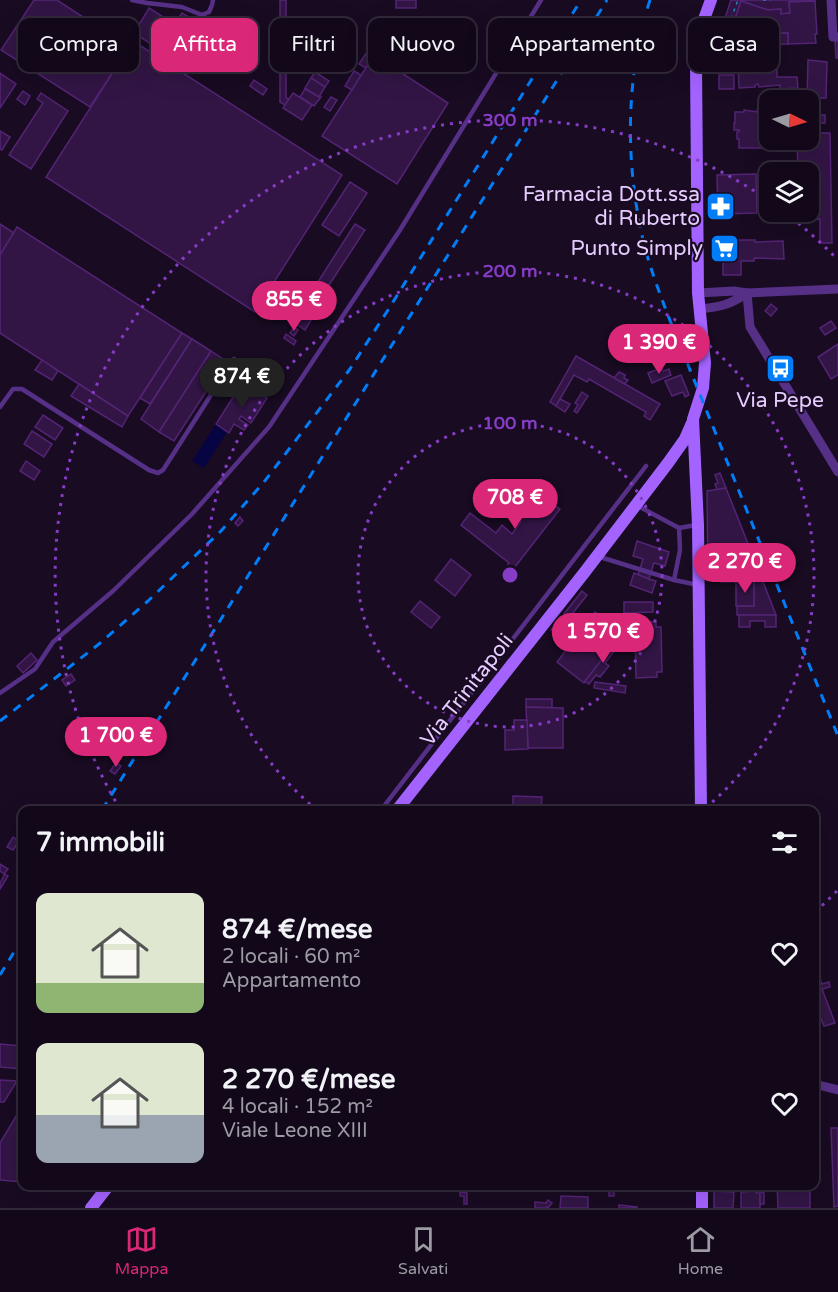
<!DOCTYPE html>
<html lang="it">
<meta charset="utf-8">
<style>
:root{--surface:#12081a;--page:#1f1627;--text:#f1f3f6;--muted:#9c9aa2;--line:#312939;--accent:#db2777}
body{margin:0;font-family:"Varela Round",sans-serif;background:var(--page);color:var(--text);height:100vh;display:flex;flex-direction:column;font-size:22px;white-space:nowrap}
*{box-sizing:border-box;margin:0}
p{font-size:20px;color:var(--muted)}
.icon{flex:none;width:33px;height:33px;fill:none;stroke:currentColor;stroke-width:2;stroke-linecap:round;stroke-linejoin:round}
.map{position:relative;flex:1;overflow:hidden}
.drawer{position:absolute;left:18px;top:806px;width:801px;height:384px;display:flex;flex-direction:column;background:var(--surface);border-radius:12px;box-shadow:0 6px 24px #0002,0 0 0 2px var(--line)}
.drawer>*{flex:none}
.hud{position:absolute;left:18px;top:18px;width:802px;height:54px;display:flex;gap:12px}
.needle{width:39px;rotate:95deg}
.fabs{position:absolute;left:759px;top:90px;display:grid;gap:12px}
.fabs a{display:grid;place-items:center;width:60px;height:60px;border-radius:12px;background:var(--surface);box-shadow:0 6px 24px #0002,0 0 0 2px var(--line);font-size:30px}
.price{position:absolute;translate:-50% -51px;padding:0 14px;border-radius:21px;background:var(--accent);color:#fff;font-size:20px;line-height:39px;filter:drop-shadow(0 2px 3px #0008)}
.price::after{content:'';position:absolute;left:50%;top:36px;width:18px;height:14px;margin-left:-9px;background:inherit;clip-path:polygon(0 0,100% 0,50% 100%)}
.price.active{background:#222;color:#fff}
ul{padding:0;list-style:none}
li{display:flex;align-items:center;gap:18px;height:150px;padding:0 18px}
li span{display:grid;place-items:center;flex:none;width:168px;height:120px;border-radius:12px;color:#555}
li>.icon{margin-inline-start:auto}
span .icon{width:72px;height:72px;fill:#fffc;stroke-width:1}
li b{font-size:26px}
h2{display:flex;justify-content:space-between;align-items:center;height:72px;padding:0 18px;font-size:26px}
.pill{padding:0 21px;border-radius:12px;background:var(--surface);box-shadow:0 6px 24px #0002,0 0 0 2px var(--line);font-size:21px;line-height:54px}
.pill.active{background:var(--accent);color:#fff}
.dock{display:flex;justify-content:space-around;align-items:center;height:84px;border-top:2px solid var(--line);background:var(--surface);font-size:16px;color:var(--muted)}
.dock a{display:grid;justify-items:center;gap:3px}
.dock .active{color:var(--accent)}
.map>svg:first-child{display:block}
.water{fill:#060442}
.building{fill:#321545;stroke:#532474;stroke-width:1.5}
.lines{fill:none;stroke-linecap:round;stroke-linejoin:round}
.path{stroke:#208abe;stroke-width:1.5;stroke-dasharray:3 4.5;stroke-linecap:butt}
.lane{stroke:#563086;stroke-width:4.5}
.street{stroke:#563086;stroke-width:9}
.secondary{stroke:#a463ff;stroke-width:12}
.rail{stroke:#007df7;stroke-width:3;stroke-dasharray:9 8;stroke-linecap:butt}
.ring{fill:none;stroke:#863cc5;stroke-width:3;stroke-dasharray:3 6}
.labels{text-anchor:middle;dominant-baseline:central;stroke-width:4.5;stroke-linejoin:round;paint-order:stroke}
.poi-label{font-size:21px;fill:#e6ccff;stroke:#180b22;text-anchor:end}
.street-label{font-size:21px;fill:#e6ccff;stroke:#180b22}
.centre{fill:#863cc5;stroke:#180b22;stroke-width:3}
.ring-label{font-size:18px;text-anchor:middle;font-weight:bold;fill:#863cc5;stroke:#180b22;stroke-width:4.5;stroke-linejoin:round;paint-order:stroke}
</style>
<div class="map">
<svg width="838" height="1208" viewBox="0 0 838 1208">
<rect width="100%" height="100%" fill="#180b22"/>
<path class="water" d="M216 424 227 432 204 468 192 461Z"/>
<g class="building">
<path d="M34 0H57L129 47 90 107 1 50Z"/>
<path d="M280 0H286V98L289 99 285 105 280 102Z"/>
<rect x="396" y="0" width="20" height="8"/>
<path d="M731 0H815V1L789 2 790 13 781 14V9L768 10 741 1 729 37 737 41 719 36Z"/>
<path d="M741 1 768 10 781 9V14L790 13 789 2 815 1 817 34H815L816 43 788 44V33L763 34 758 32 753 45 729 37Z"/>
<path d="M149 8 168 20 162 29 169 33 182 13 200 24 177 61 134 33Z"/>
<path d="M758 32 763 34 788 33V44L753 45Z"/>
<path d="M133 41 342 175 255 312 46 177Z"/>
<path d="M835 41H838V58H836Z"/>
<path d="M332 52 338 56 333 64 327 60Z"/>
<path d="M367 52 374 56 366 68 359 64Z"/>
<path d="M374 55 448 103 397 184 322 136Z"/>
<circle cx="401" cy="59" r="3.5"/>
<path d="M767 59V63L730 65 729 61Z"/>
<path d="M808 60 827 62 826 98H807Z"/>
<path d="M767 63 777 64V77H797L798 88 780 89V85L759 87 758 84 755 85V87L739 88 738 64Z"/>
<path d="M354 71 361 75 352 90 345 86Z"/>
<path d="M315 72 329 81 325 87 311 78Z"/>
<path d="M0 73 16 84 0 108Z"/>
<rect x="719" y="75" width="15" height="14"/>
<path d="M311 78 325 87 319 97 305 88Z"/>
<path d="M254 80 267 89 263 95 250 86Z"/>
<path d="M305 89 319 97H321L314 106 300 97Z"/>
<path d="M23 91 30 96 25 105 17 99Z"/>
<path d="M41 93 68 111 31 169 9 155 43 103 37 99Z"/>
<path d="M293 93 312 105 302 120 283 108Z"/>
<path d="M331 97 337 100 330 111 324 107Z"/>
<path d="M744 110 757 112V110H764V112H770V140H772L773 148H739V139H737V132H739V130H734V123H735V112H744Z"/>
<rect x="818" y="115" width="7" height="8"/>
<path d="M0 131 10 137 2 150 0 149Z"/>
<path d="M808 133H830L832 243H820V219L799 220V212H808V172H798L797 140H808Z"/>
<path d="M766 166H784L785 172H770V210H767Z"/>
<path d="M756 174 757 213 718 214 717 175Z"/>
<path d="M350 182 367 193 339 236 322 225Z"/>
<path d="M0 224 14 233 0 255Z"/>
<path d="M355 224 365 230 316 305 307 299Z"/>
<path d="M17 227 182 333 128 416 0 333V255Z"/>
<path d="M718 240H755V242L783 241 784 259 754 258V261H741V275H723V251H718Z"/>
<path d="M771 304 777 309 771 316 765 311Z"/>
<path d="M300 308 313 317 305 330 292 321Z"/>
<path d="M831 321 836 328 825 335 820 328Z"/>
<path d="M294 327 298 330 294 336 290 333Z"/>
<path d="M182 333 192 339 150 404 140 398Z"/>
<path d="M286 334 296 341 294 345 284 338Z"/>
<path d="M192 339 211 351 159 432 141 419Z"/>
<path d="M838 344V375L831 379 818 357Z"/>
<path d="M211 351 226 361 174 441 159 432Z"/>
<path d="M576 356 660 404 650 420 644 416 646 412 589 379 587 382 574 375 556 406 550 402Z"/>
<path d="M42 360 58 371 52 380 35 370Z"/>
<path d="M661 368 663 371 669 369 671 375 652 383 648 373Z"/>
<path d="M619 372 625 375 624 378 628 380 625 384 614 378Z"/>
<path d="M681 375 689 395 685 397 683 392 672 396 665 381Z"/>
<path d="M242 383 267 398 251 423 241 416 239 419 248 425 244 430 234 424 229 433 216 424Z"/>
<path d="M79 384 128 416 122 427 71 396Z"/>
<path d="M582 392 588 396 577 413 574 411 578 405 575 403Z"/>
<path d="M560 399 570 404 565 412 556 406Z"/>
<path d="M43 415 63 428 55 440 35 427Z"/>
<path d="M32 431 52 444 44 457 24 444Z"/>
<path d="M26 461 40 471 34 480 20 471Z"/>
<path d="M720 473 726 488 717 490 715 484 718 483 715 475Z"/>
<path d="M726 488 760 574 776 615H737V606H754V581L736 582V576H708L707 491Z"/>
<path d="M527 492 545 507 549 502 560 509 511 572 506 567 509 563 461 525 470 513 496 533 502 525 512 534 521 522 510 513Z"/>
<path d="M240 517 243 521 238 526 235 523Z"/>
<path d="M637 541 669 552 665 566 654 563 649 579 638 575 643 559 633 556Z"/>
<path d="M451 559 471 575 455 596 435 580Z"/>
<path d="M634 573 649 579 656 581 652 593 630 585Z"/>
<rect x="721" y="576" width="15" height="6"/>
<path d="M754 581V606H736V582Z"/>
<path d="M582 591 587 595 569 618 564 614Z"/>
<path d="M420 601 440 617 431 628 411 612Z"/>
<path d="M624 602H653V612L624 613Z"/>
<path d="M595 612 622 633 584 683 557 662Z"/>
<path d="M739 615H776V627H765V621H750V627H739Z"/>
<path d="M560 619 565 623 556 634 551 630Z"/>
<path d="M635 622H656V627H661L662 672H657V677L636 678Z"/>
<path d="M618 639 622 641 605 663 609 666 600 677 596 675 589 684 585 681Z"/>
<path d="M31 653 37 660 23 673 17 666Z"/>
<path d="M71 674 75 680 66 686 62 680Z"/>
<path d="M595 682 626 686 625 693 594 688Z"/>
<path d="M526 699H552V708L526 707Z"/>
<path d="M526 707 563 708V748H528Z"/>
<path d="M514 720H527L528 749 505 750V730H514Z"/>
<path d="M116 763 121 766 115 774 110 771Z"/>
<path d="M513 796 542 797 541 810H513Z"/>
<path d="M450 806H458V810H449Z"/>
<path d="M13 837 19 841 13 850 7 847Z"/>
<path d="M0 864 8 869 4 874 0 871Z"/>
<path d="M5 874 8 876 0 889V883Z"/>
<path d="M814 966 822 984 829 982 830 987 822 989 835 1023 824 1026 814 1003Z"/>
<path d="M0 1044 22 1046V1069L0 1067Z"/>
<path d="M0 1080 17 1081 4 1102H0Z"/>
<path d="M18 1113 22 1116V1182L0 1180V1143Z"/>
<path d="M831 1128H838V1206L834 1207Z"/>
<path d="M777 1185H810V1208H778Z"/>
<rect x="609" y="1188" width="5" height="8"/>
<path d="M714 1191 734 1192 733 1208H714Z"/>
<path d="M756 1191V1193H760V1208H741V1192Z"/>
<path d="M460 1192 467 1193V1204H464V1196H460Z"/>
<path d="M764 1192V1204H760V1193Z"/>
<path d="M561 1196 588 1197V1208H560Z"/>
<path d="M548 1200 552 1203 548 1208 547 1207 546 1208H535V1202L546 1203Z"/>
<path d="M619 1205 637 1207V1208H619Z"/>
</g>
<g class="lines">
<g class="path">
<path d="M763 0H771"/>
<path d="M711 34 716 35 726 32 738 0"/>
</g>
<g class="lane">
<path d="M132 0 147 3 182 7 202 15 209 12 212 5 213 0"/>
<path d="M0 407 13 389H22L149 470 158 473 163 470 234 359"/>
<path d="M638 506 679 528 696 525"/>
<path d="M600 557 674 580 698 585"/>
<path d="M674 580 680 550 679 528"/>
<path d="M0 693 35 669 53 642 113 591 192 514 269 427 400 230 541 0"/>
<path d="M381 810 646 466"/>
</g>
<g class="street">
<path d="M831 0 833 37H838"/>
<path d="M698 293 734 291 747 293 838 289"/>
<path d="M747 293 750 327 838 472"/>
<path d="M699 309C720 307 730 305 747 293"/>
<path d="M814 1084 838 1090"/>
</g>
<g class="secondary">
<path d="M397 810 584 573 668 463 685 439 692 423"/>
<path d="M701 810 698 525 693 419 703 388 705 363 698 293 696 65 700 30 711 0"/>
<path d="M91 1208 109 1185"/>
<path d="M702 1208V1185"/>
</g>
<g class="rail">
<path d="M650 0C625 78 625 165 644 244 650 268 659 291 667 313L838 736"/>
<path d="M0 721 99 644 148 601 221 531 264 482 350 369 388 310 581 0"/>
<path d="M102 810 607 0"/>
<path d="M0 975 22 939"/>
</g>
</g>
<g class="ring">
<circle cx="510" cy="575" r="152"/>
<path d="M317 810A304 304 0 1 1 703 810"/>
<path d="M837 891A455 455 0 0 1 817 910M120 809A455 455 0 0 1 768 200M784 212A455 455 0 0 1 837 259"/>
</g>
<defs>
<symbol id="pharmacy-square" viewBox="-11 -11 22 22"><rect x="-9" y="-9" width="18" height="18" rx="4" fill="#007df7" stroke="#180b22"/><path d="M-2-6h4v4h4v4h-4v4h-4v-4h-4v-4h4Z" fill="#fff"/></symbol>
<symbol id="supermarket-square" viewBox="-11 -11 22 22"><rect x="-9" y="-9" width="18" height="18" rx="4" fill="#007df7" stroke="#180b22"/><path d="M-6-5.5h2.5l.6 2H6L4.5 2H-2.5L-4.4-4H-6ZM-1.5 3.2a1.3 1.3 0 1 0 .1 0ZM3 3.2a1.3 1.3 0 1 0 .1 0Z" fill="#fff"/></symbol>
<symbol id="bus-square" viewBox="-11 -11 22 22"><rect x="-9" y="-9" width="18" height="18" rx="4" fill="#007df7" stroke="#180b22"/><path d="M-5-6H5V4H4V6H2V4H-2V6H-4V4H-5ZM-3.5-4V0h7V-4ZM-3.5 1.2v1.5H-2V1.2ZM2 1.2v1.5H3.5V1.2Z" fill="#fff"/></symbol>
</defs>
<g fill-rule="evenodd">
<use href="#pharmacy-square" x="704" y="190" width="33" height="33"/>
<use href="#supermarket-square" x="708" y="232" width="33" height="33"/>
<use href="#bus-square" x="764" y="352" width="33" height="33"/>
</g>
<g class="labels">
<g class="poi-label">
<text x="700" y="194">Farmacia Dott.ssa<tspan x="700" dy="24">di Ruberto</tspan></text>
<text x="703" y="248">Punto Simply</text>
<text x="780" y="400" text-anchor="middle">Via Pepe</text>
</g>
<g class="street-label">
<text transform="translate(467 690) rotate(-52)">Via Trinitapoli</text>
</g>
</g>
<circle cx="510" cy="575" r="9" class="centre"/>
<g class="ring-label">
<text x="510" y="126">300 m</text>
<text x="510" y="277">200 m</text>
<text x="510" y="429">100 m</text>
</g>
</svg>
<div class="fabs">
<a><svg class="needle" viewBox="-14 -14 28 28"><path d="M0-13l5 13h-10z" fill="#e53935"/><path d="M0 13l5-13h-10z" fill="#9c9aa2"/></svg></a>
<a><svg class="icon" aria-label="layers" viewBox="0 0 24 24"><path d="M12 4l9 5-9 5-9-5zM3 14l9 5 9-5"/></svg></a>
</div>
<b class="price" style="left:294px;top:332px">855 €</b>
<b class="price" style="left:659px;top:375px">1 390 €</b>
<b class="price active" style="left:242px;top:409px">874 €</b>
<b class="price" style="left:515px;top:530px">708 €</b>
<b class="price" style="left:745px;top:594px">2 270 €</b>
<b class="price" style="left:603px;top:664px">1 570 €</b>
<b class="price" style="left:116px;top:768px">1 700 €</b>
<div class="hud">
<a class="pill">Compra</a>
<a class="pill active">Affitta</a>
<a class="pill">Filtri</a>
<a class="pill">Nuovo</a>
<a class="pill">Appartamento</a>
<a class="pill">Casa</a>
</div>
<section class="drawer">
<h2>7 immobili<svg class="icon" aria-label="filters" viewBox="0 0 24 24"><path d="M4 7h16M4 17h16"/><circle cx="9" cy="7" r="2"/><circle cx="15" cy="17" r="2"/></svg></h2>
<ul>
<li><span style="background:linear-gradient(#dfe7d0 75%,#8fb573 0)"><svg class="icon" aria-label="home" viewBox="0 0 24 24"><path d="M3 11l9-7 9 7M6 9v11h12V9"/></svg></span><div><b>874 €/mese</b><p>2 locali · 60 m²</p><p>Appartamento</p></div><svg class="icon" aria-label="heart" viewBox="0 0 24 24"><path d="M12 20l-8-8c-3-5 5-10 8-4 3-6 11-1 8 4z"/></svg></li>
<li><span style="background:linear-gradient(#dfe7d0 60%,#9aa5b1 0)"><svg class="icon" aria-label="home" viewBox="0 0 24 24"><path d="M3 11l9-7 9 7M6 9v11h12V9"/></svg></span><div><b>2 270 €/mese</b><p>4 locali · 152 m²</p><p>Viale Leone XIII</p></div><svg class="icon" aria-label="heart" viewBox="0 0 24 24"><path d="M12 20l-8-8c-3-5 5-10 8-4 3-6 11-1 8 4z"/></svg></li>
</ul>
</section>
</div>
<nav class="dock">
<a class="active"><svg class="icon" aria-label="map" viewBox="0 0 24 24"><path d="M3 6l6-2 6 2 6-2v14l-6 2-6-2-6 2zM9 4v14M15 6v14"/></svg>Mappa</a>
<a><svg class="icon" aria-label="saved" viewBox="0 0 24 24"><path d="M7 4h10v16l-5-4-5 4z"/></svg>Salvati</a>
<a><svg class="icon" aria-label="home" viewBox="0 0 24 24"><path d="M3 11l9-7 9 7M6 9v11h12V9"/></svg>Home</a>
</nav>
